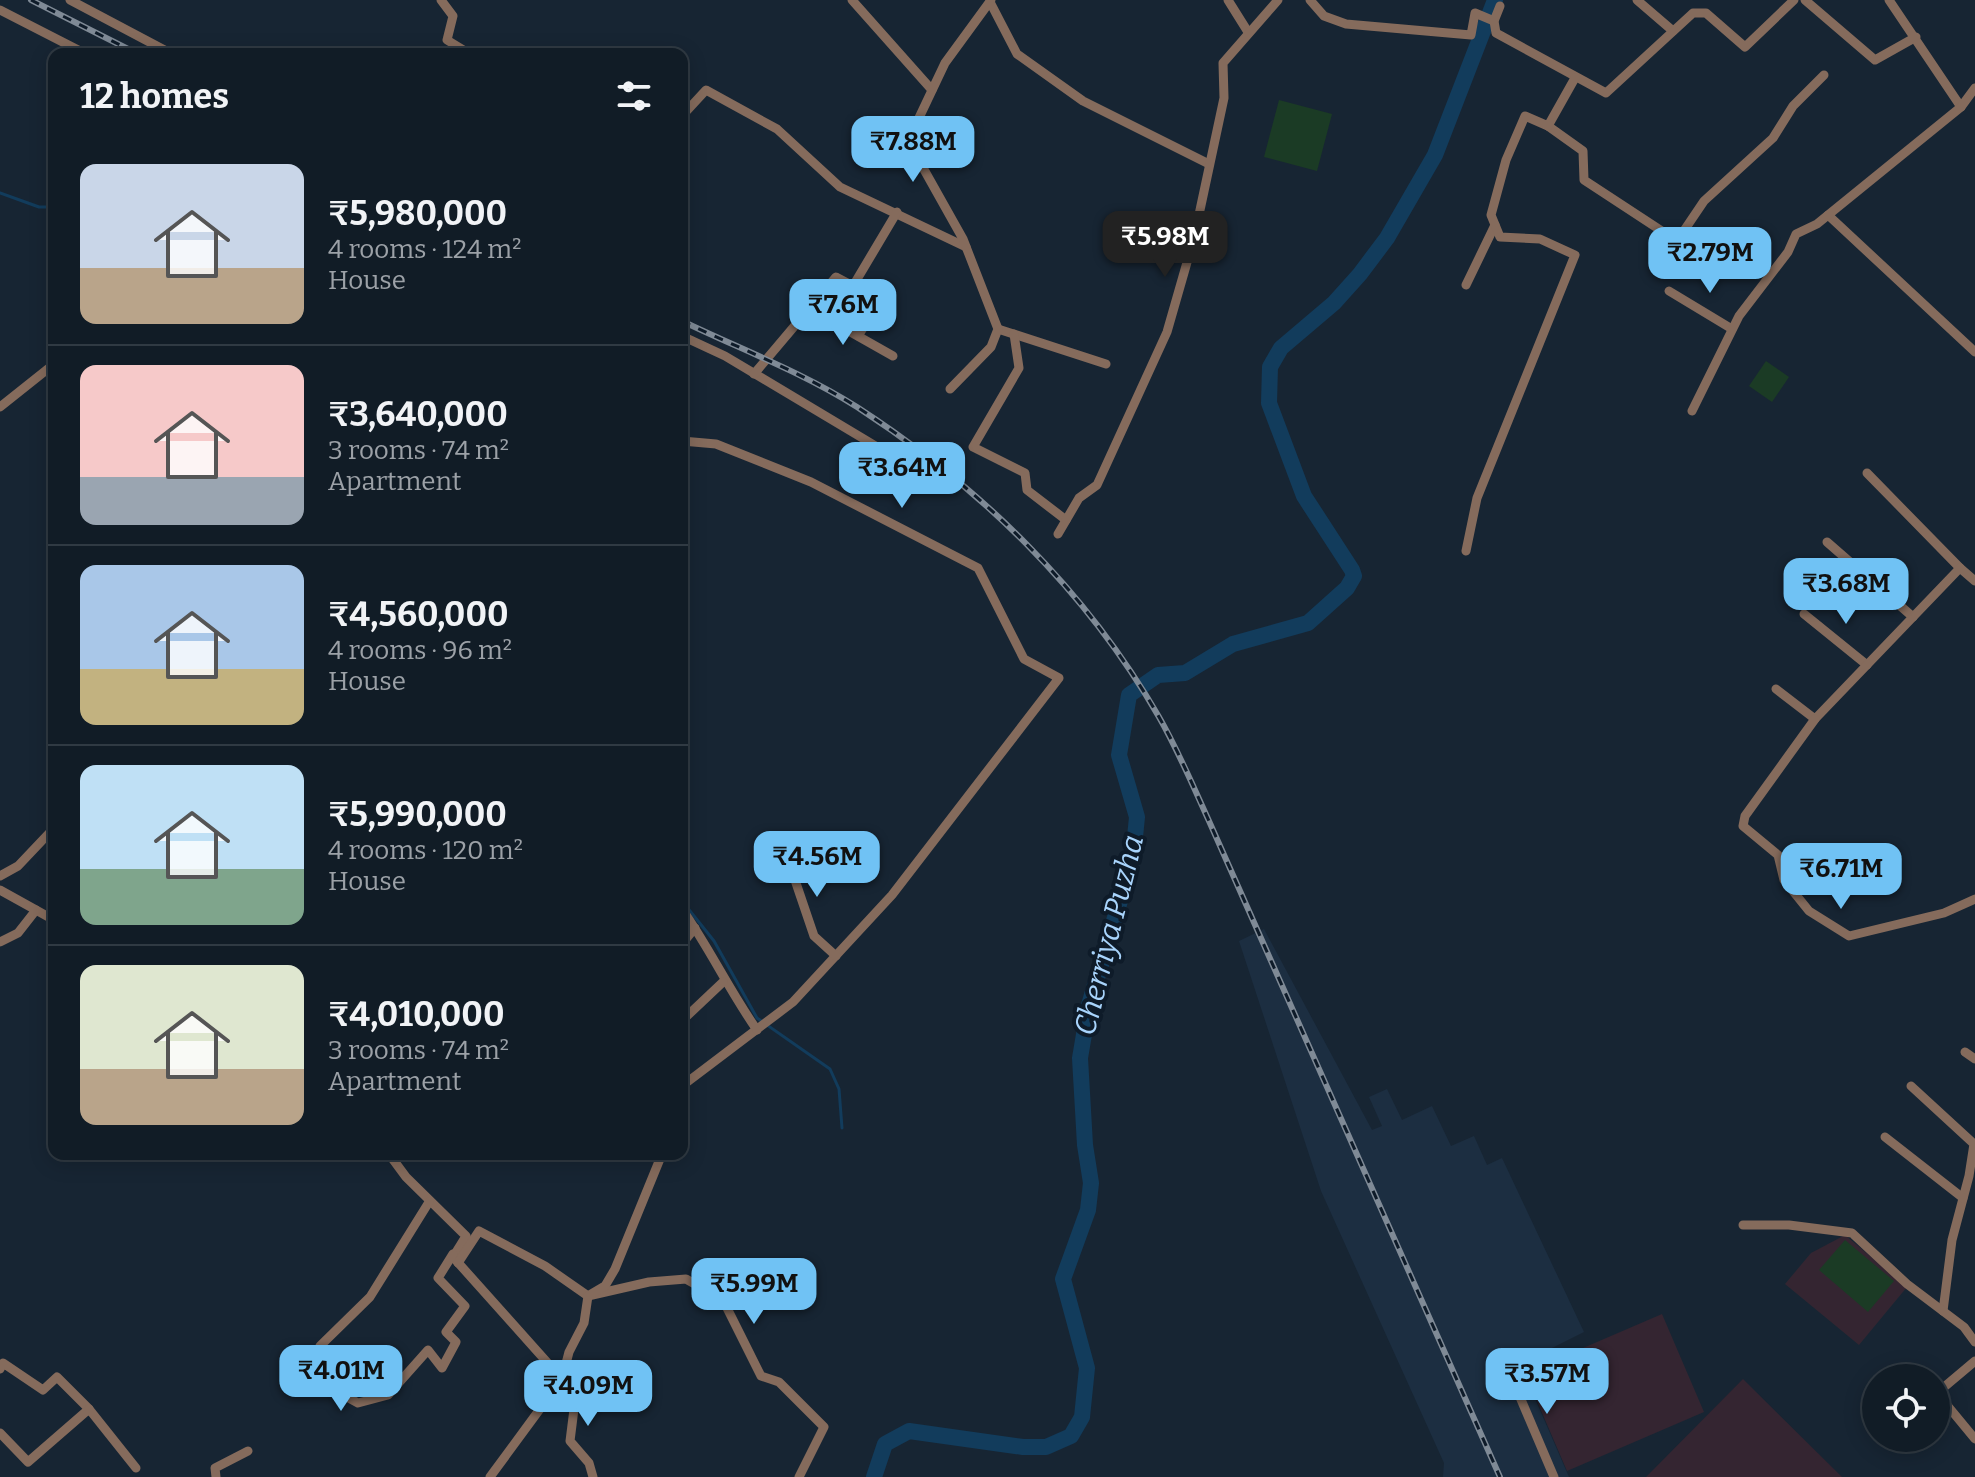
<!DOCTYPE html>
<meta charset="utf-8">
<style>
:root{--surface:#111c26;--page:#1a252e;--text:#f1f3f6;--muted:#9ca1a7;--line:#303a43;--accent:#70c2f4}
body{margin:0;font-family:Bitter,serif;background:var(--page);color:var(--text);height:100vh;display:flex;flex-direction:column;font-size:30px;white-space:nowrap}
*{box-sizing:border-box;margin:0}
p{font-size:26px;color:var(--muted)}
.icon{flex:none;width:44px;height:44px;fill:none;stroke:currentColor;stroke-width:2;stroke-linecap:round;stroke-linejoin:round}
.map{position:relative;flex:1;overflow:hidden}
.sheet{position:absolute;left:48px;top:48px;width:640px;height:1112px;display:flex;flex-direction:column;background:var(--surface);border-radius:16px;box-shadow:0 4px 20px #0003,0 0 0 2px var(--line)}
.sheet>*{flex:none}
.buttons{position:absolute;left:1862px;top:1364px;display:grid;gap:16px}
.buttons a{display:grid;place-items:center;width:88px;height:88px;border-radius:50%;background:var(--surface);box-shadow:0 4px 20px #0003,0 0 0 2px var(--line);font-size:40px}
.price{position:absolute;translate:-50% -68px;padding:0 18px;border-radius:16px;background:var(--accent);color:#111;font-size:26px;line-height:52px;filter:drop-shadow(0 2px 4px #0008)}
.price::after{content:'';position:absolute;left:50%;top:48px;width:24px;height:18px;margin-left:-12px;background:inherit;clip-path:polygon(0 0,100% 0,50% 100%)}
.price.selected{background:#222;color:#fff}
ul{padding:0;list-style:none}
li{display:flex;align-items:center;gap:24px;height:200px;padding:0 32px}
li+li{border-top:2px solid var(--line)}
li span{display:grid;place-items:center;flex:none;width:224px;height:160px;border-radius:16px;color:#555}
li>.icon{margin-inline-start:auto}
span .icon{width:96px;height:96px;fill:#fffc;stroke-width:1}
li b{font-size:34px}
h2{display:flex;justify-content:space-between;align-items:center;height:96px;padding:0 32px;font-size:34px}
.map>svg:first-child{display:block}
.built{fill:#1c2e41}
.education{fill:#342531}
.green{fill:#1b3b25}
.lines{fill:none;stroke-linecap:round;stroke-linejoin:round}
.stream{stroke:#123c5c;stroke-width:3}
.river{stroke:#123c5c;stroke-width:16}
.minor{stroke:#856b5c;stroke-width:9}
.rail-casing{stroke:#7f8a96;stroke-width:6}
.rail{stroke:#0e1b29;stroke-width:3;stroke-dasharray:9;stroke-linecap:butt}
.labels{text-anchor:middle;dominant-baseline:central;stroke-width:8;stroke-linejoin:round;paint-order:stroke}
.water-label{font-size:30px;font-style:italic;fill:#a8d4fc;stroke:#0e1b29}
</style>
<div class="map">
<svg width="1975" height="1477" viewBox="0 0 1975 1477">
<rect width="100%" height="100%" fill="#172533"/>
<path class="built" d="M1264 929 1372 1130 1382 1126 1369 1097 1387 1089 1402 1120 1432 1106 1451 1146 1474 1136 1487 1165 1502 1158 1584 1332 1520 1364 1569 1477H1443L1444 1463 1321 1191 1239 941Z"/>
<g class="education">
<path d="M1845 1235 1907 1287 1859 1345 1785 1284 1811 1253Z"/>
<path d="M1662 1314 1704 1412 1567 1471 1525 1373Z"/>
<path d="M1743 1379 1842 1477H1646Z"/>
</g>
<g class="green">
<path d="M1279 100 1332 114 1317 171 1264 157Z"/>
<path d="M1766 361 1789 377 1772 402 1749 386Z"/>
<path d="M1845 1240 1894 1281 1868 1312 1819 1270Z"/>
</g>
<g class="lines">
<g class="stream">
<path d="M0 193 39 207H54"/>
<path d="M682 901 714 941 757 1018 830 1069 839 1089 842 1128"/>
</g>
<path class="river" d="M874 1477 885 1444 909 1431 1023 1447H1046L1071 1436 1082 1417 1087 1368 1063 1279 1088 1210 1091 1183 1085 1145 1080 1058 1089 1005 1133 857 1137 817 1119 755 1129 695 1158 675 1185 673 1233 644 1308 623 1347 588 1354 576 1352 570 1304 496 1269 403 1270 367 1281 348 1334 303 1360 274 1387 238 1435 155 1495 0"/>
<g class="minor">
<path d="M70 0 172 54"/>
<path d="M441 0 453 16 447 40 470 54"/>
<path d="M852 0 932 90"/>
<path d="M1228 0 1248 32"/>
<path d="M1310 0 1324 16 1346 24 1471 35 1475 13 1494 21"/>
<path d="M1637 0 1673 31"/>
<path d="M1805 0 1875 60 1916 37"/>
<path d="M1889 0 1961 107"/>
<path d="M990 2 1017 54 1083 101 1209 164"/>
<path d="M1500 6 1494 21 1496 33 1606 93 1693 13H1706L1745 47 1794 0"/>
<path d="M0 10 86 54"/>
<path d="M682 116 706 90 777 129 840 187 966 247"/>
<path d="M1548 126 1583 151 1584 180 1677 241 1704 201 1773 138 1793 106 1824 75"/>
<path d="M1828 215 1975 352"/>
<path d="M1466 285 1495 225"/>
<path d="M1669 291 1732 329"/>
<path d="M814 303 840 311V326L893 356"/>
<path d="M998 329 1106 364"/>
<path d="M1014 334 1019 368 973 447 1025 473 1027 490 1066 520"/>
<path d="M682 336 725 356 884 451"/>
<path d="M858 336 878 304"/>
<path d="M754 374 836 277 853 286 897 212"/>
<path d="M950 389 991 347 998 329 963 239 908 141 945 63 991 0"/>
<path d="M0 407 54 364"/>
<path d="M1692 411 1739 316 1788 252 1796 234 1817 224 1961 107 1975 88"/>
<path d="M682 441 716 444 811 482 978 568 1024 659 1059 678 892 895 793 1002 682 1086"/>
<path d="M1867 473 1960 568"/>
<path d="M1058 534 1079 498 1097 485 1167 332 1194 238 1224 98 1223 63 1278 0"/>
<path d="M1827 542 1913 617"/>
<path d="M1466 551 1477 498 1575 255 1540 239 1500 237 1491 215 1506 160 1525 116 1548 126 1575 78"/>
<path d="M1804 614 1867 665"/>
<path d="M1776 689 1815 719 1960 568 1975 581"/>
<path d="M1815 719 1745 816 1743 826 1778 855 1784 880 1809 911 1849 936 1944 913 1975 899"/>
<path d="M0 876 18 866 54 828"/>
<path d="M0 890 54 920"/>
<path d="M682 909C710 949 729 990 757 1030"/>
<path d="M0 942 18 933 36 910"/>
<path d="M682 944 695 928"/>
<path d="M836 956 814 936 795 880 858 864"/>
<path d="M687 1016 723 982"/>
<path d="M1965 1052 1975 1059"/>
<path d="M1911 1086 1974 1144 1969 1176 1952 1240 1943 1311"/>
<path d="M1885 1137 1963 1198"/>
<path d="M389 1154 406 1177 466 1236 453 1257 562 1379 574 1409 570 1441 589 1463 593 1477"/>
<path d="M429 1202 370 1297 320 1346 334 1390 358 1403 388 1395 428 1350 442 1368 456 1342 446 1332 465 1306 438 1278 453 1254"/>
<path d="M1743 1225H1789L1852 1233 1907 1284 1964 1327 1975 1342"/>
<path d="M458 1263 479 1231 545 1266 588 1296 649 1282 686 1279 723 1300 761 1376 779 1382 824 1427 799 1477"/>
<path d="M1975 1361 1937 1393 1975 1439"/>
<path d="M0 1369 3 1363 43 1390 57 1377 89 1409"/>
<path d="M1508 1369 1554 1477"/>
<path d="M0 1433 28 1462 89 1409 136 1468"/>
<path d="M216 1477 215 1468 248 1451"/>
<path d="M490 1477 562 1379 569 1352 584 1323 588 1296 605 1286 615 1269 662 1154"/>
</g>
<defs>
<g id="rail">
<path d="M31 0 138 54"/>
<path d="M682 321C740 349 802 372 857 407 979 486 1086 590 1159 717 1178 750 1193 786 1209 821L1500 1477"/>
</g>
</defs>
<use href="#rail" class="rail-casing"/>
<use href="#rail" class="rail"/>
</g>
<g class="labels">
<g class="water-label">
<text transform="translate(1109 935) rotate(-76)">Cherriya Puzha</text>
</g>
</g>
</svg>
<div class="buttons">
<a><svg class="icon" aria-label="locate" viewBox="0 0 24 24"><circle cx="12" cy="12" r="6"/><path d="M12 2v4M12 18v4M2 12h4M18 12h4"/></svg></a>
</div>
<b class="price" style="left:913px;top:184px">₹7.88M</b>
<b class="price selected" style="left:1165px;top:279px">₹5.98M</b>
<b class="price" style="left:1710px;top:295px">₹2.79M</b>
<b class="price" style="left:843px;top:347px">₹7.6M</b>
<b class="price" style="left:902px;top:510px">₹3.64M</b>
<b class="price" style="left:1846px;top:626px">₹3.68M</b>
<b class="price" style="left:817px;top:899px">₹4.56M</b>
<b class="price" style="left:1841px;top:911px">₹6.71M</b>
<b class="price" style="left:754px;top:1326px">₹5.99M</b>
<b class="price" style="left:341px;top:1413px">₹4.01M</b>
<b class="price" style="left:1547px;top:1416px">₹3.57M</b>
<b class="price" style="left:588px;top:1428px">₹4.09M</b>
<section class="sheet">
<h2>12 homes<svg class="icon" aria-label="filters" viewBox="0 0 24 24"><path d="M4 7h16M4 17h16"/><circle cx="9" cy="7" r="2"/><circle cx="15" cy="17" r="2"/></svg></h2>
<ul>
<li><span style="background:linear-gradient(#c9d6e8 65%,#b9a48a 0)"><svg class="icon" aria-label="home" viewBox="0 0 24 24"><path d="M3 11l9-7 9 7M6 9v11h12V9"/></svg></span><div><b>₹5,980,000</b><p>4 rooms · 124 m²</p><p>House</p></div></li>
<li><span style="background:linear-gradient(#f6c9c9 70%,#9aa5b1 0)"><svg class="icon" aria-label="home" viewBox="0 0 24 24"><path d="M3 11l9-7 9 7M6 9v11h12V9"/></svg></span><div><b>₹3,640,000</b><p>3 rooms · 74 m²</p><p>Apartment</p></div></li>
<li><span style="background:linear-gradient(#a9c7e8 65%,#c2b280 0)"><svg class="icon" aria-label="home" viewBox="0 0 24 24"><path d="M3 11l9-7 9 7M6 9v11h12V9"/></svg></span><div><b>₹4,560,000</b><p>4 rooms · 96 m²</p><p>House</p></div></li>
<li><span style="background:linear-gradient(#bfe0f5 65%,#7fa58c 0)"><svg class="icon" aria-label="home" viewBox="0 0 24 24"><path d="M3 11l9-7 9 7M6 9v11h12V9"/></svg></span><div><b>₹5,990,000</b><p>4 rooms · 120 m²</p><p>House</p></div></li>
<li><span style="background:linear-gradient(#dfe7d0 65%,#b9a48a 0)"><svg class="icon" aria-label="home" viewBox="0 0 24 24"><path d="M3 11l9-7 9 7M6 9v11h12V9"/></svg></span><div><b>₹4,010,000</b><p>3 rooms · 74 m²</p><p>Apartment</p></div></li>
</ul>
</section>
</div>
